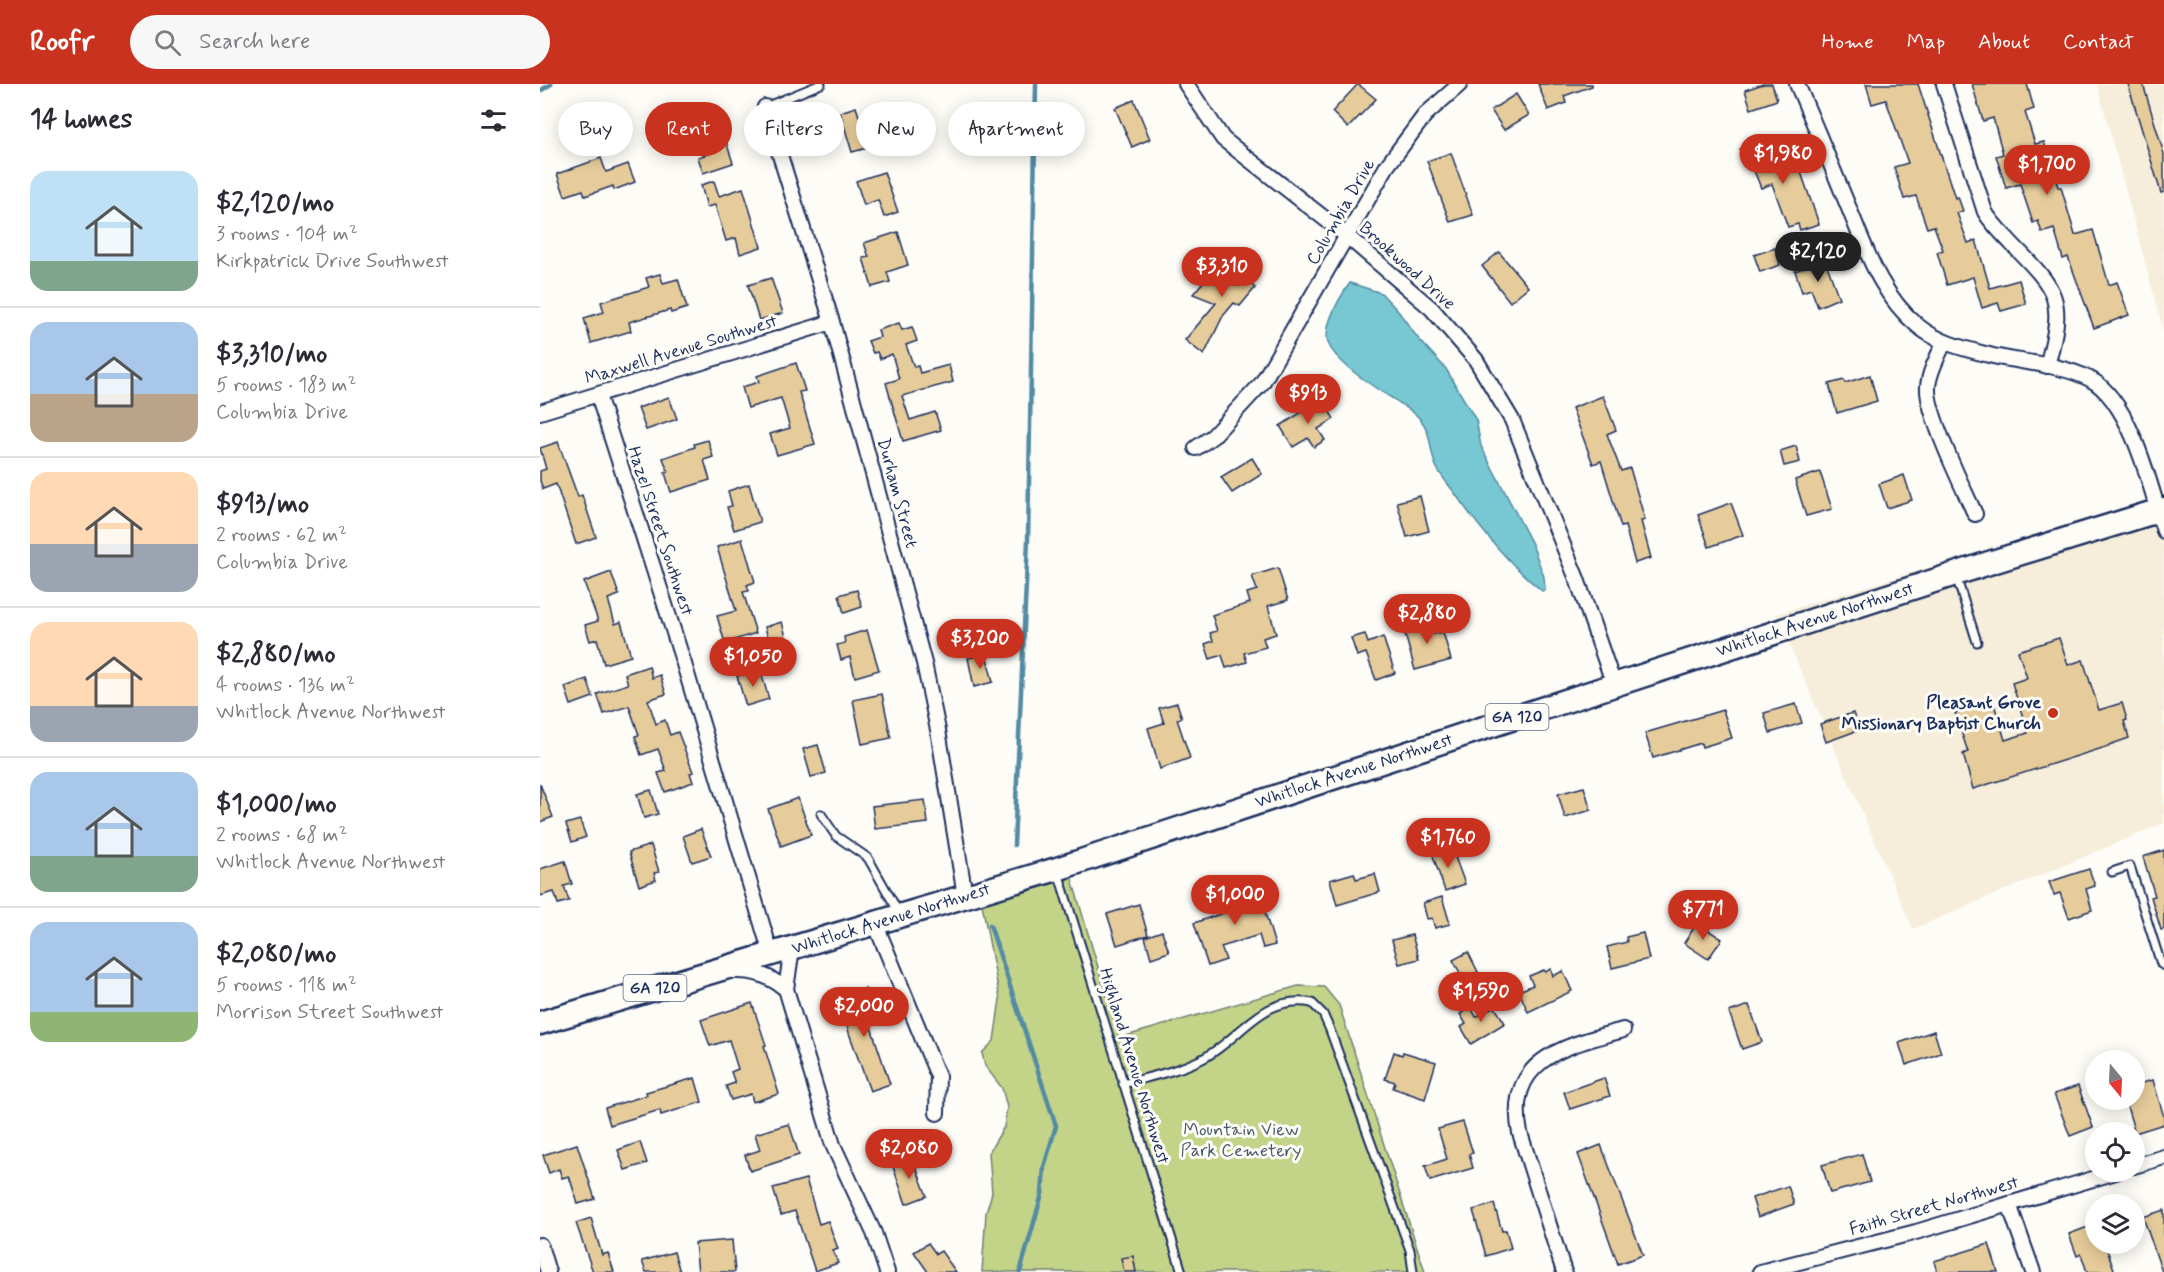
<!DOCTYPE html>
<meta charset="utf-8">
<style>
:root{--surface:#fff;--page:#f7f7f7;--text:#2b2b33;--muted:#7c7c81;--line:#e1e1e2;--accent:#c8321e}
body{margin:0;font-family:Mynerve,sans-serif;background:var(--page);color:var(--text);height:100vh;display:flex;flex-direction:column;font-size:22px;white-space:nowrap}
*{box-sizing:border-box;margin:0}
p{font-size:20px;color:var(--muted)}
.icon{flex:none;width:33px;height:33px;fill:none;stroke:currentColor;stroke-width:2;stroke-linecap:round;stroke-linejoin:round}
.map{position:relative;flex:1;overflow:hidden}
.sheet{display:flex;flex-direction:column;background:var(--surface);width:540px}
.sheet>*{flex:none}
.banner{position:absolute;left:18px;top:18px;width:570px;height:54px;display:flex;gap:12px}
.needle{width:39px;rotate:162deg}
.tools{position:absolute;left:1545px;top:966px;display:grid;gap:12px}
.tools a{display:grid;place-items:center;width:60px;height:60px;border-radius:50%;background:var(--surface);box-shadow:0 3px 15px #0003;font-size:30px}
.price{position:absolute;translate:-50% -51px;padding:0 14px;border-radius:21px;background:var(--accent);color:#fff;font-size:20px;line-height:39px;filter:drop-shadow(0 2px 3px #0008)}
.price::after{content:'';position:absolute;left:50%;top:36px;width:18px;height:14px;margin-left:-9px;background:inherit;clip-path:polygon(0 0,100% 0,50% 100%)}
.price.active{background:#222;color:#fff}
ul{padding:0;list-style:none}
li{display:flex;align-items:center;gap:18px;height:150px;padding:0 30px}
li+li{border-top:2px solid var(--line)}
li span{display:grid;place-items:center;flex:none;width:168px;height:120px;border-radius:18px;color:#555}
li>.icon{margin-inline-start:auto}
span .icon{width:72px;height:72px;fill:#fffc;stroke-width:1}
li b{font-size:26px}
h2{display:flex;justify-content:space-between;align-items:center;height:72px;padding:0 30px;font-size:26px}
.chip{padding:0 21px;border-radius:27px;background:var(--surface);box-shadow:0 3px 15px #0003;font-size:21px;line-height:54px}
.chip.active{background:var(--accent);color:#fff}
header{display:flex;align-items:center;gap:36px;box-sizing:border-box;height:84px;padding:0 30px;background:var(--accent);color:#fff}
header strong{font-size:28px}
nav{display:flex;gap:33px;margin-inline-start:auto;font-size:21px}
.search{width:420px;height:54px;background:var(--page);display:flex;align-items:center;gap:15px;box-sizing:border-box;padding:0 21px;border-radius:33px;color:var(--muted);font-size:22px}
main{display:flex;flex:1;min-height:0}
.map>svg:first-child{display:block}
.built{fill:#f6eedb}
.green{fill:#c3d388;stroke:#6f8173;stroke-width:1.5}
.water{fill:#77c8d2;stroke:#528ba4;stroke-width:1.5}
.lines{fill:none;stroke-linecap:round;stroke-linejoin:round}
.stream{stroke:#528ba4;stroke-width:4.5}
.building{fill:#e6cc9b;stroke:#1b2f5e;stroke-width:1.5}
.service-casing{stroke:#1b2f5e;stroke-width:11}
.minor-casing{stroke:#1b2f5e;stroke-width:18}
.trunk-casing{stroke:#1b2f5e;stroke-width:27}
.service{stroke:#fdfcf7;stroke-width:7}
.minor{stroke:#fdfcf7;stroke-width:14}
.trunk{stroke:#fdfcf7;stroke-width:22}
.poi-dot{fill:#c8321e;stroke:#fdfcf7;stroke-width:2}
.labels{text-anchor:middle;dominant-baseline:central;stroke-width:6;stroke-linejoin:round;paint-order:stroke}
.shield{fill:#fdfcf7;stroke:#5f6c8c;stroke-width:1.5}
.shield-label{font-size:16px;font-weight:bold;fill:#1b2f5e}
.street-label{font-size:18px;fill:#1b2f5e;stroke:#fdfcf7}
.poi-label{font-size:18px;font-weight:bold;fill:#1b2f5e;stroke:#fdfcf7;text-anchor:end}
.park-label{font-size:18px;fill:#455868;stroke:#fdfcf7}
</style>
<header>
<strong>Roofr</strong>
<div class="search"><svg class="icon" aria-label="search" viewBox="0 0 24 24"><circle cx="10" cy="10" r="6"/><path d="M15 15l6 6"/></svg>Search here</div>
<nav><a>Home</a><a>Map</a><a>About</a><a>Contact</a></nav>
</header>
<main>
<section class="sheet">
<h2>14 homes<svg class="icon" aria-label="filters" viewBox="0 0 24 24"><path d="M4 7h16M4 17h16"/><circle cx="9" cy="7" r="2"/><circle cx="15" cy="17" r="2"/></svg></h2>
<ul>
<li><span style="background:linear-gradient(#bfe0f5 75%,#7fa58c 0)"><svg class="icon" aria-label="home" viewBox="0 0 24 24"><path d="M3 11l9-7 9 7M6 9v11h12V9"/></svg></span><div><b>$2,120/mo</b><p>3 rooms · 104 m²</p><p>Kirkpatrick Drive Southwest</p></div></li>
<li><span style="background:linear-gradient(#a9c7e8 60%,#b9a48a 0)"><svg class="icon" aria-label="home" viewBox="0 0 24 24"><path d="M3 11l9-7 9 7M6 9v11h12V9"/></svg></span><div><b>$3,310/mo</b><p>5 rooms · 183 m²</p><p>Columbia Drive</p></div></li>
<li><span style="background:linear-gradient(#ffd9b3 60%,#9aa5b1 0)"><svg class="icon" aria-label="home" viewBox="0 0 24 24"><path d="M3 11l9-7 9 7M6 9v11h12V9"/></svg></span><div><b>$913/mo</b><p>2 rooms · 62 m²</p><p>Columbia Drive</p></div></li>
<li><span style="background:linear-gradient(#ffd9b3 70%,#9aa5b1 0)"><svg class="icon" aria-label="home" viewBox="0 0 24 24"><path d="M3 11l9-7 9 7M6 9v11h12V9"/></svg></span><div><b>$2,880/mo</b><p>4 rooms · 136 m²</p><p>Whitlock Avenue Northwest</p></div></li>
<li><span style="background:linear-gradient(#a9c7e8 70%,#7fa58c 0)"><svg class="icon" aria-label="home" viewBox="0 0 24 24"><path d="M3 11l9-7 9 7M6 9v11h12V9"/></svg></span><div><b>$1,000/mo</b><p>2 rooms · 68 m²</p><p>Whitlock Avenue Northwest</p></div></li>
<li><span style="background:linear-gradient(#a9c7e8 75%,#8fb573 0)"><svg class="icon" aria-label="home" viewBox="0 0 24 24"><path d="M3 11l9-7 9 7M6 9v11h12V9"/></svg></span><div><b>$2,080/mo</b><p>5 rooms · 118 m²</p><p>Morrison Street Southwest</p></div></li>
</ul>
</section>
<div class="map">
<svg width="1624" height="1188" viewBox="0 0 1624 1188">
<rect width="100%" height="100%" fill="#fdfcf7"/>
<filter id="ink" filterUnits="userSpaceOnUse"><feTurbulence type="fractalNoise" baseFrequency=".0167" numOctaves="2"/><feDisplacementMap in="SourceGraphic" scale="12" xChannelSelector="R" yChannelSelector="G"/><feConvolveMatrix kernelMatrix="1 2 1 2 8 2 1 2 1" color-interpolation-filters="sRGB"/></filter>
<g filter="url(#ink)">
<g class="built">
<path d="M1557 0H1624V249Z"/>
<path d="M1624 412V739L1373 845 1236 530Z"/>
</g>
<path class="green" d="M531 792 579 954 758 902 784 903 799 921 885 1188H442L446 1129 452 1109 449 1068 464 1043 467 1023 462 1004 445 982 442 969 454 957 460 915 442 820Z"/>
<path class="water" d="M810 199 841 209 858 227 877 253 906 285 936 336 941 362 992 460 1004 493 1005 506 1002 507C968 479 939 444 914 408 908 400 900 391 896 382 889 367 892 348 880 335 874 327 863 322 855 316 836 305 798 280 789 261 781 244 800 213 810 199Z"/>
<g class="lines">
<g class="stream">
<path d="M0 7 11 0"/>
<path d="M474 761 488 456 496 0"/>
<path d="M450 841 516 1042 504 1083 502 1110 480 1188"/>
</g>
</g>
<g class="building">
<path d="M818 0 836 15 808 44 792 28Z"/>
<path d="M998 0H1052V2L1024 12 1026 19 1008 26Z"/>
<path d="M1223 0H1232L1237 16 1211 25 1205 6Z"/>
<path d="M1326 0H1378L1415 114 1418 113 1423 127 1417 129 1428 159 1436 156 1450 204 1479 196 1486 220 1461 227 1458 219 1442 224 1433 193 1407 201 1397 168 1403 166 1394 142 1387 144 1376 112 1364 115 1354 83 1368 79 1346 16 1332 20Z"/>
<path d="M1432 0H1487L1494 25 1485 28 1495 60 1504 58 1518 103H1521L1535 151 1553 146 1569 201 1577 198 1589 231 1554 244 1528 173 1523 175 1514 145 1502 149 1498 137 1493 139 1480 100 1466 104 1456 72 1463 70 1453 34 1443 37Z"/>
<path d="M1588 0H1603L1624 70V108L1621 109Z"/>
<path d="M976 10 989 31 964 46 951 26Z"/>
<path d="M594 16 610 55 592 63 575 24Z"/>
<path d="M316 23 319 32 330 29 335 46 326 48 331 63 312 68 300 28Z"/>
<path d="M180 39 193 79 163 89 158 73 169 70 161 45Z"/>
<path d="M1225 57 1232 79 1255 71 1279 140 1260 146 1258 140 1248 143 1232 100 1221 104 1211 79 1206 81 1200 65Z"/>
<path d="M911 69 933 131 910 138 887 77Z"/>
<path d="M61 74 66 88 88 80 95 98 74 106 73 102 45 112 43 106 25 112 17 90Z"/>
<path d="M344 88 358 128 344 133 338 116 324 121 316 97Z"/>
<path d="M174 97 179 112 203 104 221 163 200 170 196 154 186 157 175 121 167 123 161 101Z"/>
<path d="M358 148 368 181 347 188 350 198 332 203 323 174 329 173 324 159Z"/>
<path d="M1235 164 1240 181 1220 188 1214 171Z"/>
<path d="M959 168 988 203 970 218 942 182Z"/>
<path d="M694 173 718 184 711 200 715 204 700 222 694 219 683 232 664 271 645 256 676 219 653 210 679 179 686 183Z"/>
<path d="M1285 176 1299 214 1278 223 1271 205 1262 208 1255 187Z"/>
<path d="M120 190 123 199 138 195 147 224 131 229 130 226 89 238 91 247 51 259 44 234 64 228 61 218 109 203 106 194Z"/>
<path d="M231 194 243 229 219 236 208 201Z"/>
<path d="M359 239 362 246 372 243 377 257 366 261 374 283 378 282 380 289 409 281 413 298 362 312 370 336 395 328 401 346 363 357 346 299 359 295 352 270 340 275 337 268 333 269 328 257 340 253 338 246Z"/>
<path d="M256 279 265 307 259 308 275 360 237 371 230 350 250 344 241 314 208 324 202 303 219 298 217 292Z"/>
<path d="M1330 291 1337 317 1297 329 1289 300 1304 296 1305 299Z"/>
<path d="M1063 312 1076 346 1067 350 1081 387 1090 384 1105 436 1101 437 1111 474 1095 479 1085 442 1081 443 1061 377 1053 380 1032 324Z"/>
<path d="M129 313 137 335 106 346 98 324Z"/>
<path d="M782 315 794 335 778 345 785 356 774 363 768 354 753 363 740 342Z"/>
<path d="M168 356 173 373 164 376 170 396 131 408 125 389 128 388 123 374 155 363 154 360Z"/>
<path d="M18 358 38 413 42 411 56 453 36 460 16 400 3 405 0 397V387L6 385 0 364Z"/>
<path d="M1256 362 1260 378 1244 382 1240 367Z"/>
<path d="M712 374 722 390 692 409 681 393Z"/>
<path d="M1280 388 1292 425 1266 432 1255 396Z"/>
<path d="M1364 391 1372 416 1347 424 1339 400Z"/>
<path d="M209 400 220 438 194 446 187 423 192 422 188 407Z"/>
<path d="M880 412 889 447 867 453 857 418Z"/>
<path d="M1191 419 1203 451 1169 463 1158 431Z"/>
<path d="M202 455 215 498 207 501 209 507 203 508 216 549 185 559 177 532 196 527 177 463Z"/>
<path d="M738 484 748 516 728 522 736 550 723 554 726 563 704 569 707 578 686 584 682 571 670 575 665 560 673 557 670 549 677 547 672 531 710 519 707 509 717 506 712 492Z"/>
<path d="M71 488 79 511 68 515 75 540 81 538 91 572 64 580 57 555 50 557 45 541 58 537 44 498Z"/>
<path d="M317 506 322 523 304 529 299 511Z"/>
<path d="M889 533 894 550 903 548 911 576 875 586 865 550 875 548 872 537Z"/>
<path d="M242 538 246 553 229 558 225 543Z"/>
<path d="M327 546 339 586 315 593 310 573 301 576 297 561 305 559 304 553Z"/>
<path d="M825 550 828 559 843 553 855 589 836 596 826 569 817 572 811 554Z"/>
<path d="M1519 554 1528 581 1543 576 1559 626 1582 619 1587 636 1584 637 1589 654 1569 661V662L1433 705 1423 670 1428 668 1415 629 1453 617 1465 656 1488 649 1472 599 1487 594 1478 567Z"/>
<path d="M446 570 453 598 434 603 428 574Z"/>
<path d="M109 582 112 594 120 591 126 610 108 616 116 640 125 636 130 651 138 648 153 688 150 689 153 698 125 708 118 689 126 687 118 665 101 671 95 652 99 651 89 622 64 630 57 610 88 600 85 590Z"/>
<path d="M220 585 229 615 206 622 197 592Z"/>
<path d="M47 595 53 613 31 621 25 603Z"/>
<path d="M342 610 351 654 322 660 313 616Z"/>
<path d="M637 619 642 634 637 635 650 674 620 685 608 644 624 639 619 624Z"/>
<path d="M1256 620 1262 639 1230 649 1224 629Z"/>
<path d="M1183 626 1192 654 1162 663 1161 659 1113 674 1105 649Z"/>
<path d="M1313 629 1319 646 1286 658 1280 640Z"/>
<path d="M278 661 286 689 271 693 263 665Z"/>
<path d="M0 700 13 733 0 738Z"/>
<path d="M1044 703 1051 726 1025 734 1018 710Z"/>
<path d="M111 706 118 730 104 734 97 710Z"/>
<path d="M258 714 271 751 241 762 228 725Z"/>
<path d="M385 716 388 739 335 745 332 722Z"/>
<path d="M40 736 46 753 32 758 26 740Z"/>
<path d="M161 745 171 772 152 778 143 752Z"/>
<path d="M111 761 119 788 114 789 116 796 99 802 89 768Z"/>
<path d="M911 762 925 800 905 807 892 769Z"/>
<path d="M1624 766V845L1621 846 1611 813 1615 812 1603 773Z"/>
<path d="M25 777 32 800 24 802 29 817 18 820 14 808 0 812V785Z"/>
<path d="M1549 785 1555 802 1546 805 1552 826 1529 834 1520 809 1514 811 1509 798Z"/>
<path d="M814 789 816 795 835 790 840 808 797 821 790 796Z"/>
<path d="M717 803 735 861 723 864 719 851 681 863 686 876 668 882 654 839 692 826 687 813Z"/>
<path d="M902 813 910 840 895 844 892 834 887 835 883 819Z"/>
<path d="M599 820 608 851 577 861 567 830Z"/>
<path d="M1157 839 1182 855 1168 875 1144 859Z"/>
<path d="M622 847 629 868 611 874 605 853Z"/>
<path d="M1103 849 1109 875 1072 884 1067 863 1087 858 1086 853Z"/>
<path d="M872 851 879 875 859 880 852 856Z"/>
<path d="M928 868 938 888 924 896 913 876Z"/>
<path d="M1011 885 1013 892 1023 887 1032 907 988 928 979 907 993 901 989 892 1004 886 1005 888Z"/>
<path d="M325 905 334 939 330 940 350 1000 330 1007 309 949 300 912Z"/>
<path d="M212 919 226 961 224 962 239 1010 213 1018 211 1010 191 1016 186 1002 195 999 191 988 198 985 189 956 170 962 161 936Z"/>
<path d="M1209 921 1222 958 1202 965 1189 928Z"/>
<path d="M954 922 965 939 931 960 921 943 926 940 920 930 931 923 936 933Z"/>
<path d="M1394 947 1401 969 1366 981 1359 959Z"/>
<path d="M854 968 862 971 863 968 896 978 885 1015 853 1004 855 998 845 995Z"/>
<path d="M155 994 162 1018 121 1031 120 1026 70 1041 65 1024 107 1011 106 1008Z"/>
<path d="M1064 994 1070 1012 1030 1025 1024 1008Z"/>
<path d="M1613 996 1624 1033V1040L1595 1049 1585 1016H1594V1001Z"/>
<path d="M1538 1002 1553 1043 1530 1052 1514 1010Z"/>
<path d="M923 1038 933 1069 929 1070 933 1084 890 1097 885 1082 907 1075 898 1045Z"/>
<path d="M249 1040 259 1071 210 1087 205 1071 220 1066 215 1050Z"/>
<path d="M100 1058 107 1079 85 1086 78 1066Z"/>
<path d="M37 1060 55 1115 38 1120 29 1092 22 1094 19 1085 9 1089 3 1071Z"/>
<path d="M1061 1061 1103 1171 1078 1180 1038 1070Z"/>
<path d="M1322 1070 1330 1098 1290 1109 1282 1081Z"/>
<path d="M372 1073 387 1112 366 1120 352 1080Z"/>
<path d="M266 1095 279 1140 288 1137 298 1165 293 1167 298 1179 275 1187 255 1127 241 1131 233 1104Z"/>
<path d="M1248 1102 1254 1120 1218 1133 1212 1114Z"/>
<path d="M954 1120 962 1147 966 1146 971 1164 946 1172 933 1126Z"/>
<path d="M1624 1126V1187L1622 1188 1603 1133Z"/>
<path d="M51 1134 62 1171 68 1169 74 1188H53L36 1139Z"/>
<path d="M1556 1140V1160H1565L1575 1188H1547L1541 1170 1537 1172 1529 1150Z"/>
<path d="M192 1156 195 1188H158L155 1159Z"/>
<path d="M388 1159 396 1170 401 1167 416 1188H388L374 1168Z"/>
<path d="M1449 1160 1458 1188H1397L1394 1177Z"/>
<path d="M134 1168 140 1188H106L102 1177Z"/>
<path d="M593 1172 596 1188H584L581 1174Z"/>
</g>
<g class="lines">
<defs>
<g id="service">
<path d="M225 23 281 0"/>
<path d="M1416 492 1437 558"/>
<path d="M281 730 296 752 328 774 359 829"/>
<path d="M518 788 642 1188"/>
<path d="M1572 788 1590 782 1621 880 1624 882"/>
<path d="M583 1000C609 993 638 987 662 975 700 956 722 909 772 919L783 930 790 946 870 1166 873 1188"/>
</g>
<g id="minor">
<path d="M646 0 683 55 807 152 892 225 936 276 972 336 1037 495 1074 601"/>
<path d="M1257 0C1274 39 1290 78 1306 117 1325 162 1339 210 1378 242 1400 260 1426 265 1453 272 1485 279 1520 280 1550 295 1591 317 1611 404 1624 447"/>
<path d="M1404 0 1445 128C1452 140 1462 149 1472 160 1519 208 1525 215 1507 282"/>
<path d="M225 23 292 238 384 579 398 646 425 812"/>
<path d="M1404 259C1398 272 1389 288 1388 303 1386 328 1423 404 1435 430"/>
<path d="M58 311 144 580 231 870"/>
<path d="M0 328 292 238"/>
<path d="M656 364 673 352 722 299 847 82 885 31 920 0"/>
<path d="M335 839 398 992 397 1029"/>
<path d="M252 864 246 905 293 1061 334 1149 347 1188"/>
<path d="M193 887C215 886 229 892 246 905"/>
<path d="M1594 1082 1624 1073"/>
<path d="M1469 1120 1493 1188"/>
<path d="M0 1161 8 1188"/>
<path d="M1024 1188 980 1049C965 974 1026 962 1083 946"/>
<path d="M1220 1188 1376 1148 1576 1088"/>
</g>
<path id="trunk" d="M0 939 517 785 1074 601 1449 479 1624 425"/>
</defs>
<use href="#service" class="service-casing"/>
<use href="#minor" class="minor-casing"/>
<use href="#trunk" class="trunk-casing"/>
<use href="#service" class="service"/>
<use href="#minor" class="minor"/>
<use href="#trunk" class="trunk"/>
</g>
</g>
<circle class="poi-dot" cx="1513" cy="629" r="6"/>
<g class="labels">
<g class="shield">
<rect x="945.5" y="620" width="63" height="26" rx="4.5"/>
<rect x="83.5" y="891" width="63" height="26" rx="4.5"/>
</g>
<g class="shield-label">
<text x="977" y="633">GA 120</text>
<text x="115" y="904">GA 120</text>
</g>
<g class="street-label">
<text transform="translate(801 128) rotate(-60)">Columbia Drive</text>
<text transform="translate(867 182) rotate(42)">Brookwood Drive</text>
<text transform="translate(141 266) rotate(-17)">Maxwell Avenue Southwest</text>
<text transform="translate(357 409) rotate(75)">Durham Street</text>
<text transform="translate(120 447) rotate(72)">Hazel Street Southwest</text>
<text transform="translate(1275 536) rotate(-18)">Whitlock Avenue Northwest</text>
<text transform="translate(814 687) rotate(-18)">Whitlock Avenue Northwest</text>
<text transform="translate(351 835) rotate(-17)">Whitlock Avenue Northwest</text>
<text transform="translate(594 982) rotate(73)">Highland Avenue Northwest</text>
<text transform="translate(1394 1122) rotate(-16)">Faith Street Northwest</text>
</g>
<g class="poi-label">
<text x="1501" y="619">Pleasant Grove<tspan x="1501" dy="21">Missionary Baptist Church</tspan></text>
</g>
<g class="park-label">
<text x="701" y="1046">Mountain View<tspan x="701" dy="21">Park Cemetery</tspan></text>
</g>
</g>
</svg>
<div class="tools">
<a><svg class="needle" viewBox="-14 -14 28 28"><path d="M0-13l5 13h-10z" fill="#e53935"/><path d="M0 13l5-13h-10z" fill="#7c7c81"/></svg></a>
<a><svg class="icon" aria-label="locate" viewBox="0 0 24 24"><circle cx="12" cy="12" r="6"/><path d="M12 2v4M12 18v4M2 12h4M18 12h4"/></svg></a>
<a><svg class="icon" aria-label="layers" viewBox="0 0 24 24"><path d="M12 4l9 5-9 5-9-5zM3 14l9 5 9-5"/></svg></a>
</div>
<b class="price" style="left:1243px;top:101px">$1,980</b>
<b class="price" style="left:1507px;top:112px">$1,700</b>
<b class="price active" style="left:1278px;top:199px">$2,120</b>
<b class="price" style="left:682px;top:214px">$3,310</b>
<b class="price" style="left:768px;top:341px">$913</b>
<b class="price" style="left:887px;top:561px">$2,880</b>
<b class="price" style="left:440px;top:586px">$3,200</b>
<b class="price" style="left:213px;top:604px">$1,050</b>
<b class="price" style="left:908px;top:785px">$1,760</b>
<b class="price" style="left:695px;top:842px">$1,000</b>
<b class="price" style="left:1163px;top:857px">$771</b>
<b class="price" style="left:941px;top:939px">$1,590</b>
<b class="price" style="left:324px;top:954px">$2,000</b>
<b class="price" style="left:369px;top:1096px">$2,080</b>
<div class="banner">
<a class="chip">Buy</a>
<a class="chip active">Rent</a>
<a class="chip">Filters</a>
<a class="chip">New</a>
<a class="chip">Apartment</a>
</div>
</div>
</main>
